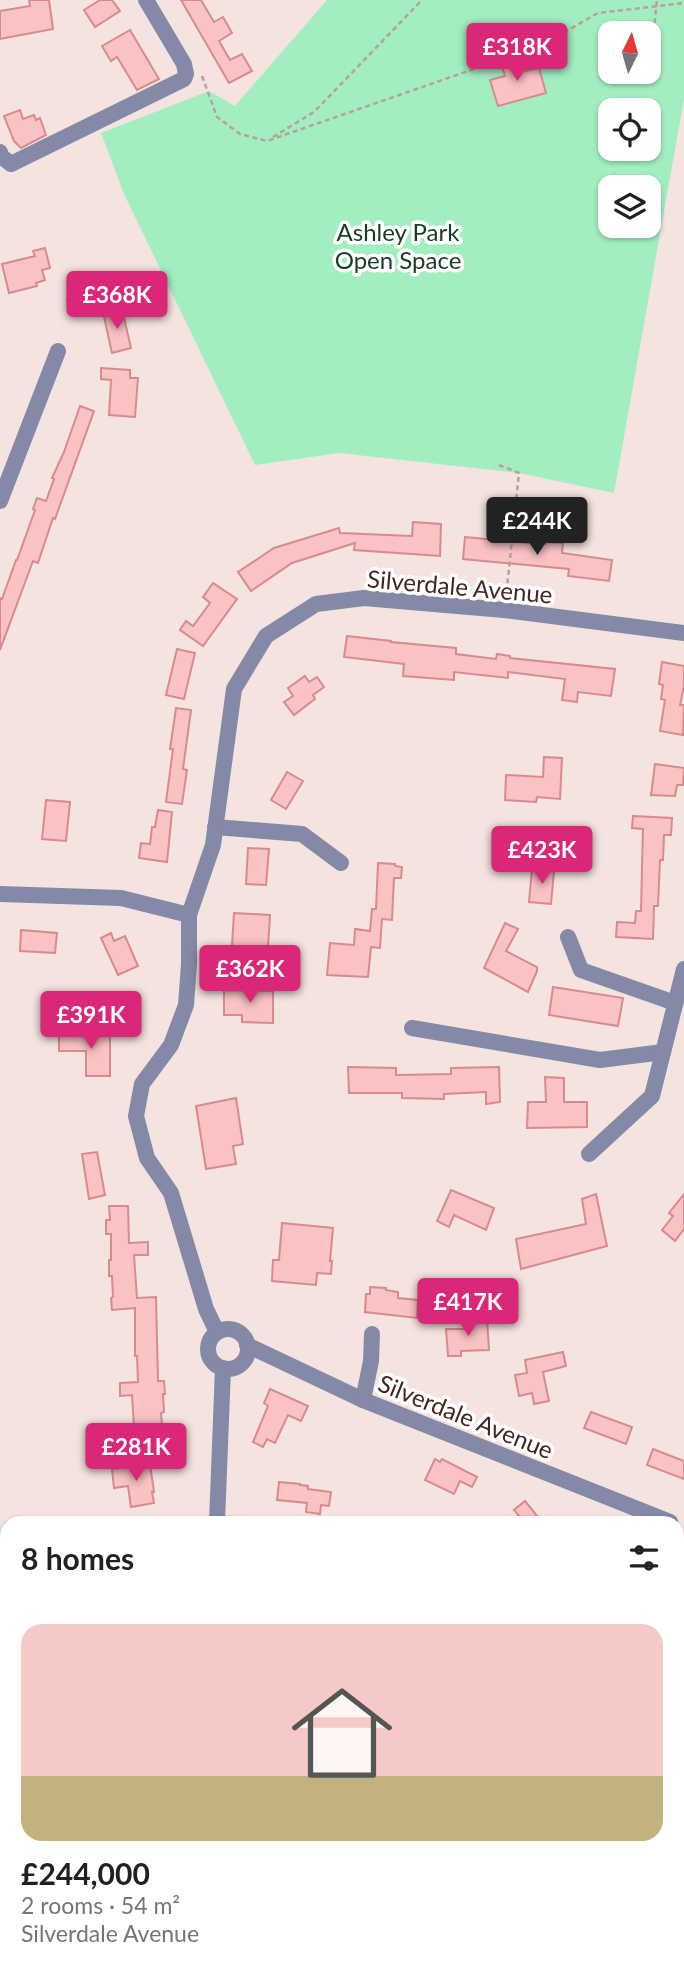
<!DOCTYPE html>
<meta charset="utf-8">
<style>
:root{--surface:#fff;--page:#f6f6f6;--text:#202124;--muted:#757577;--line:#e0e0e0;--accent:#db2777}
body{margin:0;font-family:Lato,sans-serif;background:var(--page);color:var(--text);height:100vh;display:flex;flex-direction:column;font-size:26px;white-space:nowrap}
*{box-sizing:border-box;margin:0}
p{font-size:23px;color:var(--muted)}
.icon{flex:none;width:38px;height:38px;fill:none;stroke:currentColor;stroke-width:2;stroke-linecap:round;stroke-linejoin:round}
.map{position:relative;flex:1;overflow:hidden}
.details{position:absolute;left:0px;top:1516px;width:684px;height:471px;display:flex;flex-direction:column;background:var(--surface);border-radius:21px 21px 0 0;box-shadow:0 2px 5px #0004}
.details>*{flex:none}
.needle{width:46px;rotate:5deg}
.fabs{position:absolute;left:598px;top:21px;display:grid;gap:14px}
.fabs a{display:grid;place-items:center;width:63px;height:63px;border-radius:14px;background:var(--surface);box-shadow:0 2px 5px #0004;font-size:35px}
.price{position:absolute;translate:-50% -60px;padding:0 16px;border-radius:7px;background:var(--accent);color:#fff;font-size:23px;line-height:46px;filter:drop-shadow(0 2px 4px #0008)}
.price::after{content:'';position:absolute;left:50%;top:42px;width:21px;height:16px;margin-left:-10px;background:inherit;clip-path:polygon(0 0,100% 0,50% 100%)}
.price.current{background:#222;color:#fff}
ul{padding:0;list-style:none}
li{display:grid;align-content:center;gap:14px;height:371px;padding:0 21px}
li+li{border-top:2px solid var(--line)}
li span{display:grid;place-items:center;height:217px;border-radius:21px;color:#555}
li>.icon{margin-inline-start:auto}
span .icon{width:126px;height:126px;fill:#fffc;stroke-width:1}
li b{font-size:30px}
h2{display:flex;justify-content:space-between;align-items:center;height:84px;padding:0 21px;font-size:30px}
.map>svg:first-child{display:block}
.green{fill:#a3eec1;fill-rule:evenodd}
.building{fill:#f9c2c3;stroke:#d98a8d;stroke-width:2}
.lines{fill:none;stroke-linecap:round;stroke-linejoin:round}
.path{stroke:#b7a19b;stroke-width:2.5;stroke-dasharray:5 3.5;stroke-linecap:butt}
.minor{stroke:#8489a7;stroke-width:16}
.labels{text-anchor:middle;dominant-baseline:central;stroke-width:7;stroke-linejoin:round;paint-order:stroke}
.park-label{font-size:24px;fill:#193c29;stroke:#fff}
.street-label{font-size:24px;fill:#45261e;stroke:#fff}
</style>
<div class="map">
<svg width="684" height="1985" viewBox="0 0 684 1985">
<rect width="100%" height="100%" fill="#f4e3de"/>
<path class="green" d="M327 0H684V99L614 493 519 473 339 453 255 465 124 194 101 133 209 91 235 106ZM611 33H649V72H611ZM611 110H649V149H611ZM611 187H649V226H611Z"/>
<g class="building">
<path d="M29 0H49L53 29 0 39V11L30 6Z"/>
<path d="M100 0H112L120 11 95 27 84 10Z"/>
<path d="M181 0H201L214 22 223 17 232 33 219 41 230 60 242 54 252 71 229 83Z"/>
<path d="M130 30 159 79 137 90 117 57 111 61 102 46Z"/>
<path d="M522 57 526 71 539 68 546 93 498 106 490 80 505 76 501 63Z"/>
<path d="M20 110 23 119 34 115 36 120 40 118 46 135 21 148 14 141 4 116Z"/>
<path d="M45 248 50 268 42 270 45 280 36 283 37 286 9 293 2 264 35 256 33 251Z"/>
<path d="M73 286 99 295 93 310 67 301Z"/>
<path d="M118 309 120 318H124L131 348 112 353 103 312Z"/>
<path d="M101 368 130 370V378H138L135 417 109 415 111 380 101 379Z"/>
<path d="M80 406 94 411 55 519 53 518 38 563 33 561 0 650V598L2 599 16 560H17L35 510 33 509 37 498 46 501 54 479 52 478 64 452Z"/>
<path d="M413 522 441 524 440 556 354 550 355 543 292 563 251 591 238 572 274 548 339 528 340 533 412 536Z"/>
<path d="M465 537 517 542 545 544 546 542 563 543 562 553 612 560 609 581 568 576 569 569 463 559Z"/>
<path d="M213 583 237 599 203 646 180 630 186 621 193 626 210 603 203 597Z"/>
<path d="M347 636 391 641V642L456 648V654L496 659 497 654 510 656V658L615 669 611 696 578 692 577 702 562 700 565 679 508 672V678L454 672V680L403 676 404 664 344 657Z"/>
<path d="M177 649 195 653 184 699 166 695Z"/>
<path d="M662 662 684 666V686L680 705H684L683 735 660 731 665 700 661 699 663 685 659 684Z"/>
<path d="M305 676 309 682 317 677 324 687 313 695 315 699 294 715 284 702 293 696 288 688Z"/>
<path d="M176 708 191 710 183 769 187 770 182 804 166 802 173 749H170Z"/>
<path d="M544 757 562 758 560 799 537 797 536 802 505 800 506 775 543 777Z"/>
<path d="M655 764 684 768 683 785H677L675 796 651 795Z"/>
<path d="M287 772 303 781 286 809 271 800Z"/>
<path d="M46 800 70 802 66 841 42 839Z"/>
<path d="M158 810 172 812 167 862 139 858 141 843 150 844 152 827H155Z"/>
<path d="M633 816 672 818 671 835H664L663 860H660L658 906H654L653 939 616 937 617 922 635 923 636 911H641L643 829 632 828Z"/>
<path d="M248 848 269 849 266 885 246 884Z"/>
<path d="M378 863 395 864V866L402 867 401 878H394L392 920 382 919 380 948 371 947 368 977 327 975 330 943 354 945 355 929 370 931 372 909H376Z"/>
<path d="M532 869 554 871 551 904 529 902Z"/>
<path d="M234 913 270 915 267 964 231 962Z"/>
<path d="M505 923 518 929 506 951 537 967V971L528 992 484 968Z"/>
<path d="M21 930 57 933 55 953 20 951Z"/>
<path d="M111 933 114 941 125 936 138 966 118 975 101 938Z"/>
<path d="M553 987 623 998 618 1026 549 1015Z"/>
<path d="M224 990 273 991V1023L242 1022V1015H224Z"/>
<path d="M86 1032H110V1076H86V1051H59V1035H86Z"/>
<path d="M348 1067 396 1068V1075L451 1074V1068L499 1067 500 1102 486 1104V1092L444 1094V1099L402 1098V1093H349Z"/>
<path d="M545 1077 564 1078V1102H587V1127L527 1128 528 1102H546Z"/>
<path d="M236 1098 243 1144 233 1146 236 1164 206 1169 196 1106Z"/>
<path d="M97 1152 105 1195 89 1199 82 1154Z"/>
<path d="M451 1190 494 1208 486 1230 454 1215 449 1227 437 1221Z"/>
<path d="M596 1194 607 1246 521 1269 516 1239 586 1224 582 1199Z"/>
<path d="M684 1194V1229L675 1241 662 1230 673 1216 669 1213Z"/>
<path d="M109 1206H128L129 1243 148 1242V1255H134L137 1298 156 1297 158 1381H164L165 1394H163L164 1412 161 1413 162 1424 134 1426 132 1395 120 1396V1383L138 1382 137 1356H135V1308L112 1310 111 1298 113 1297 112 1276H109V1260H111V1234H106V1220H110Z"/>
<path d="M282 1223 333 1228 330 1261H332L331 1274 317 1273 316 1285 272 1281 273 1260H279Z"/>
<path d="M370 1287 386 1288V1290L398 1292V1298L418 1300 417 1318 365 1312 366 1294H370Z"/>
<path d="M487 1318 489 1350 461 1351V1356H448L446 1329H472V1319Z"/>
<path d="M563 1352 566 1366 543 1372 549 1401 534 1404 532 1393 519 1396 515 1375 527 1373 525 1360Z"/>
<path d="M270 1389 308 1406 301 1421 288 1415 275 1443 267 1439 263 1447 253 1442 268 1406 264 1403Z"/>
<path d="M591 1412 632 1427 626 1444 584 1428Z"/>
<path d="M653 1449 684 1461V1479L647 1465Z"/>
<path d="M435 1459 440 1462 442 1459 477 1477 472 1487 460 1481 454 1494 425 1480Z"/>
<path d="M150 1464 154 1492H152L154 1503 131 1507 128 1486 114 1488 112 1469Z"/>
<path d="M279 1482 300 1484V1485L308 1486V1489L331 1492 329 1506 321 1505 320 1514 306 1512 307 1503 277 1500Z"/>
<path d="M525 1501 542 1522H524L514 1510Z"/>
</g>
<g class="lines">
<g class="path">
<path d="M651 57 657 0"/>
<path d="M202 76 217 117 240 134 267 141 540 46 598 13 684 3"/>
<path d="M273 137 314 112 422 0"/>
<path d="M499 465 519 473 506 597"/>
</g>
<g class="minor">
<path d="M0 152 1 156 11 164 184 79 186 74 184 64 146 0"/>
<path d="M0 501 58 351"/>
<path d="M215 827 302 834 341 863"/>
<path d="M0 894 121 898 189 915"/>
<path d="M568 937 581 970 675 1003"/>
<path d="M412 1028 600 1060 663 1052"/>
<path d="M589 1154 652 1096 684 969"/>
<circle cx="228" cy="1349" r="20"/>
<path d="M217 1332 206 1309 171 1193 147 1158 136 1116 142 1084 171 1045 186 1005 189 964V915L213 845 234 689 266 636 316 604 364 598 504 610 684 633"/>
<path d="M247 1345 363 1400 670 1522"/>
<path d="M363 1400 371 1361 372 1334"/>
<path d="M217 1522 223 1368"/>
<path d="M0 1754 6 1759 7 1774"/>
<path d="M287 1985 288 1979"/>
</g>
</g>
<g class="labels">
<g class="park-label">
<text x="398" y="231">Ashley Park<tspan x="398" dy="28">Open Space</tspan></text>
</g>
<g class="street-label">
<text transform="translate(460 586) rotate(5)">Silverdale Avenue</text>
<text transform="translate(466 1416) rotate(22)">Silverdale Avenue</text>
</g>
</g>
</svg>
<div class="fabs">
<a><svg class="needle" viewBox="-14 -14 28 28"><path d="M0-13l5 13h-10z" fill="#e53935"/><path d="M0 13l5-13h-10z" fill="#757577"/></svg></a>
<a><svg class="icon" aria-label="locate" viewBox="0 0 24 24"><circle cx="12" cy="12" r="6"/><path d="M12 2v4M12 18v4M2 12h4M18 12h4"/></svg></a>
<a><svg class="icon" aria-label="layers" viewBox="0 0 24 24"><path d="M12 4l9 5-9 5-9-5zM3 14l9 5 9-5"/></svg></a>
</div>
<b class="price" style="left:517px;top:83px">£318K</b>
<b class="price" style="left:117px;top:331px">£368K</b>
<b class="price current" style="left:537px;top:557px">£244K</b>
<b class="price" style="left:542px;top:886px">£423K</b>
<b class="price" style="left:250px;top:1005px">£362K</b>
<b class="price" style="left:91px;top:1051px">£391K</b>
<b class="price" style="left:468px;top:1338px">£417K</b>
<b class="price" style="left:136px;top:1483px">£281K</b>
<section class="details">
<h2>8 homes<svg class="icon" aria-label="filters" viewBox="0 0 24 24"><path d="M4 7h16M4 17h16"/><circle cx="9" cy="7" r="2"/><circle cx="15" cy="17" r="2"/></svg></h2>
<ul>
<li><span style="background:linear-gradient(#f6c9c9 70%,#c2b280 0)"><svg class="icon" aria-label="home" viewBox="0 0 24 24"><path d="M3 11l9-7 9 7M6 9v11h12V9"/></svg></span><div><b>£244,000</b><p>2 rooms · 54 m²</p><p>Silverdale Avenue</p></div></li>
</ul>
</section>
</div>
